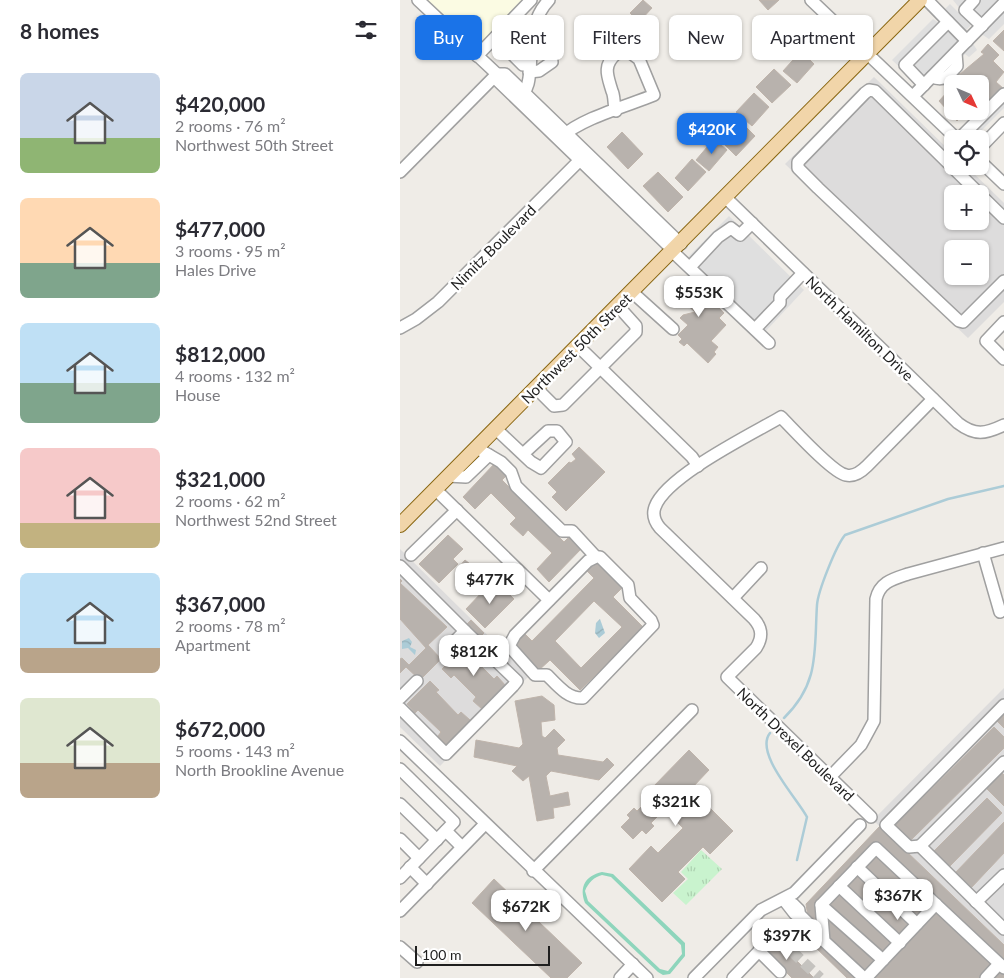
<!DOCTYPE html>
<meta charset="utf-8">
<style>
:root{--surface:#fff;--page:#f2f2f3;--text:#2b2b33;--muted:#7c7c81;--accent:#1a73e8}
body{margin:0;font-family:Lato,sans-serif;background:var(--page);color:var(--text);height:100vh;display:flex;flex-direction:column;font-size:19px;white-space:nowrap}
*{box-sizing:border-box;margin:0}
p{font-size:16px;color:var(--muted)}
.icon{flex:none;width:28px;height:28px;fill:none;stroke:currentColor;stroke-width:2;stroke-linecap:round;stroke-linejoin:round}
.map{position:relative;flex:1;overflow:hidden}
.sheet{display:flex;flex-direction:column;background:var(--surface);width:400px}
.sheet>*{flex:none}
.top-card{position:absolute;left:15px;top:15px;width:475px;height:45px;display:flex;gap:10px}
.needle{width:32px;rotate:134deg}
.buttons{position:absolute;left:544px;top:75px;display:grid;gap:10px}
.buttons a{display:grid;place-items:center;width:45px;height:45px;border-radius:8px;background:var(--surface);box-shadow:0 1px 4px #0004;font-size:25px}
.scale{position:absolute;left:15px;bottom:12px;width:135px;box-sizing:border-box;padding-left:5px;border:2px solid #1f1f1f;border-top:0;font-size:14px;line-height:18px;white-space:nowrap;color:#1f1f1f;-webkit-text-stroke:4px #fff;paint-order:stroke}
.price{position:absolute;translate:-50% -42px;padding:0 11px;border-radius:10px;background:#fff;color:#222;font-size:16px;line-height:32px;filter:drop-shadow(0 1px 2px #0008)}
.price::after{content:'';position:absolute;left:50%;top:30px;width:15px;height:11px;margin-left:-8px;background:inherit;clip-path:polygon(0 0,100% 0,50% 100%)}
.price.active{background:var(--accent);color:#fff}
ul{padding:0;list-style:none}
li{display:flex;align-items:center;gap:15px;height:125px;padding:0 20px}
li span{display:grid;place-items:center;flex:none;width:140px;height:100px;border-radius:8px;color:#555}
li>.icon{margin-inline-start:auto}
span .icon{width:60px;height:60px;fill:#fffc;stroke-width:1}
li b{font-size:21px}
h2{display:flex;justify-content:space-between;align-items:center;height:60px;padding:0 20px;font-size:21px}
.tag{padding:0 18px;border-radius:8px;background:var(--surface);box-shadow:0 1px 4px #0004;font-size:18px;line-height:45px}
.tag.active{background:var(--accent);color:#fff}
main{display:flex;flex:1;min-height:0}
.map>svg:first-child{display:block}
.residential{fill:#dddcdc;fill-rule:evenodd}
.education{fill:#fbfbe3}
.park{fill:url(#park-tufts)}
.pitch{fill:#8ed5bc;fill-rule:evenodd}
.parking{fill:#dfdfdf}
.water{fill:url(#water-waves)}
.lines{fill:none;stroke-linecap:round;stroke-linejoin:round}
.stream{stroke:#acccd7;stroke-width:2.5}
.building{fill:#b8b2ad;stroke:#bfb4ab;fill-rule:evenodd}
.minor-tunnel{stroke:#c5c3bf;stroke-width:11;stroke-dasharray:11 5.5;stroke-linecap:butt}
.minor-casing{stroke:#a0a0a0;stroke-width:14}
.major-casing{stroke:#896611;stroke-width:16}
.minor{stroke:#fff;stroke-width:11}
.major{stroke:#f1d5a9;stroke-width:14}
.labels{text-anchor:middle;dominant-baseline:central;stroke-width:5;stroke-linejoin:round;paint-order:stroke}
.street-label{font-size:15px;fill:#1f1f1f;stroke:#fff}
</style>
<main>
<section class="sheet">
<h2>8 homes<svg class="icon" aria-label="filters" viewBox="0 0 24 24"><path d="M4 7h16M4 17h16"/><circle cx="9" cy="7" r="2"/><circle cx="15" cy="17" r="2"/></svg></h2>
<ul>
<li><span style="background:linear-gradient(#c9d6e8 65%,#8fb573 0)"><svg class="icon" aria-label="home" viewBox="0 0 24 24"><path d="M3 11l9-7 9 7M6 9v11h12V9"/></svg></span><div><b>$420,000</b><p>2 rooms · 76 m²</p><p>Northwest 50th Street</p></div></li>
<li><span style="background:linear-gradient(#ffd9b3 65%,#7fa58c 0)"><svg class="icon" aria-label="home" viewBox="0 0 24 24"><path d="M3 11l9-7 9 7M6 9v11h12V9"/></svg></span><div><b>$477,000</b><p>3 rooms · 95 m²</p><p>Hales Drive</p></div></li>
<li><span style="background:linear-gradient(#bfe0f5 60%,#7fa58c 0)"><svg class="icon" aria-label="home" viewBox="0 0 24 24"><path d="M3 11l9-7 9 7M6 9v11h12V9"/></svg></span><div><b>$812,000</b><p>4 rooms · 132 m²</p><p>House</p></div></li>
<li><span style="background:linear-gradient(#f6c9c9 75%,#c2b280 0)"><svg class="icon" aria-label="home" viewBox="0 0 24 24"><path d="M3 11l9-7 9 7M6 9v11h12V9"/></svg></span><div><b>$321,000</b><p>2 rooms · 62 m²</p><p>Northwest 52nd Street</p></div></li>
<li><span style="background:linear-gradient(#bfe0f5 75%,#b9a48a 0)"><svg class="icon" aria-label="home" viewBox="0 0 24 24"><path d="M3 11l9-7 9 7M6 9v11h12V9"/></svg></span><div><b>$367,000</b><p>2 rooms · 78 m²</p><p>Apartment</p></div></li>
<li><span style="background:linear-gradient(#dfe7d0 65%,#b9a48a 0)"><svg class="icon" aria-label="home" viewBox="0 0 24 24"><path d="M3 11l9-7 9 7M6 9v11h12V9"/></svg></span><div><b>$672,000</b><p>5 rooms · 143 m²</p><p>North Brookline Avenue</p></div></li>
</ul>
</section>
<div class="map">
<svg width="604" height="978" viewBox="0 0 604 978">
<defs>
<pattern id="park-tufts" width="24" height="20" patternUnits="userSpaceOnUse" patternTransform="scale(1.25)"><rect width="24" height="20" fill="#c9f3ce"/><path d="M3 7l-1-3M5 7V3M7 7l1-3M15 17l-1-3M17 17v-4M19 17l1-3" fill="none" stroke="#acd0b0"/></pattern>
<pattern id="water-waves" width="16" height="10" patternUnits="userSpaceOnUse" patternTransform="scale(1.25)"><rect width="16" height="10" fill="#acccd7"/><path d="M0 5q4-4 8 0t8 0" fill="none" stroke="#94afb8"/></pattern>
</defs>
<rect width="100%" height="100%" fill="#efece7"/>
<g class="residential">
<path d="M474 77 552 153V166H566L604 203V302L568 338 385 164ZM552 194H580V221H552ZM552 249H580V276H552Z"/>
<path d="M0 549 129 676 40 766 0 727Z"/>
<path d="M604 688V945L473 820Z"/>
</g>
<path class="education" d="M26 0H124L80 44 74 46Z"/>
<path class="park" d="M301 850 322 869 286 905 273 893 288 879 281 872Z"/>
<path class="pitch" d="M202 872 213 874 285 943V956L270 974 263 975 258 972 185 903C179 887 185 876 202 872ZM202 875 211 877 281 945 282 954 268 971 260 969 188 901 185 891C188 883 194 877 202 875Z"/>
<g class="parking">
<path d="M553 0H604V24L589 39 580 33 572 42 577 50 569 57 565 54 535 85H530L524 90 492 60 533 19 539 23 540 22 537 17 550 4 571 25 565 31 567 33 573 26 558 12 561 10Z"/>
<path d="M604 90V108L582 130 568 134Z"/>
<path d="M329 216 404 290 364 333 287 258Z"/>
</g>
<g class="water">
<path d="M200 619 205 633 199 638 195 633 196 623Z"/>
<path d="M9 638 12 642 10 647 16 650 15 655 8 648 2 649V641Z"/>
</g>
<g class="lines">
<g class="stream">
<path d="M384 718C420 683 414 651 417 605 418 591 436 546 445 535L548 499 604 486"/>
<path d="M370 733C354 753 397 798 407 817L397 860"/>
</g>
</g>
<g class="building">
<path d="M243 0 252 8 239 22 230 13Z"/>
<path d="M359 0H379L368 10Z"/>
<path d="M604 30V51L593 41Z"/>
<path d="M588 44 599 55 593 61 604 72 596 82 604 89 572 122 564 114 557 121 539 101 549 90 546 88 552 82 543 73 551 65 560 74 584 54 581 52ZM552 84H580V111H552Z"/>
<path d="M401 51 414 64 397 83 383 71Z"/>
<path d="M374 69 391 85 372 103 356 87Z"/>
<path d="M354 93 369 107 352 126 336 112Z"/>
<path d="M333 114 355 136 336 156 314 134Z"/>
<path d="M222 132 243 154 228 169 207 147Z"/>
<path d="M314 139 327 150 309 171 296 160Z"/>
<path d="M292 159 306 172 288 191 275 178Z"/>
<path d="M258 172 283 197 268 212 243 186Z"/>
<path d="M291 277 319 303 317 306 324 313 319 318 326 325 311 341 318 347 314 352 316 354 308 363 287 343 284 346 279 342 282 339 278 335 288 325 280 318 283 315 295 312 283 301 277 308 265 297 276 285 280 289Z"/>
<path d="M179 447 205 472 166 511 152 497 157 492 148 483 169 462 171 463 176 459 172 454Z"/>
<path d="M96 462 108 474 102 480 164 542 171 535 183 547 149 582 137 569 152 553 128 530 123 536 110 524 116 518 91 493 75 509 63 497Z"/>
<path d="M48 535 63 549 53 559 58 564 39 583 19 564Z"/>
<path d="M198 559 225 585 213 597 243 627 180 690 150 660 138 671 113 646 125 634 132 641 194 578 187 571ZM194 601 222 627 181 668 155 641Z"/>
<path d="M65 560 70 564 68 567 81 579 83 577 88 581 79 591 56 570Z"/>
<path d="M0 579 2 581 0 583 47 627 28 645 41 659 20 680 6 667 0 673V659L2 658 9 665 26 648 0 619Z"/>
<path d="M99 584 114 599 85 628 66 609 85 589 89 594Z"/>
<path d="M71 620 84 633 77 640 64 627Z"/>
<path d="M65 646 74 655 72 657 94 679 97 676 106 686 82 709 73 701 76 697 54 675 51 678 42 669Z"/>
<path d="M30 681 39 690 36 692 58 715 61 712 70 720 46 744 38 736 41 732 18 710 15 713 7 704Z"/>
<path d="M142 696 154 705 155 720 141 722 142 736 145 738 154 729 165 740 157 748 158 755 203 762 207 758 214 765 199 780 151 771 146 776 150 796 168 792 170 805 153 808 154 818 137 821 129 776 123 781 112 771 117 766 74 757 76 740 119 748 123 744 115 701Z"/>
<path d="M604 712V728L596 720Z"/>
<path d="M594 727 604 737V748L508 843 493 827Z"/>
<path d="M289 750 309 770 291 789 333 831 310 854 303 847 278 872 285 879 262 902 229 869 251 846 258 853 283 828 276 821 278 819 267 807 251 823 254 826 246 834 242 830 233 839 221 827 230 818 227 815 234 808 237 811 255 793 251 789Z"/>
<path d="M602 773 604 775V806L586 788Z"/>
<path d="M587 798 602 813 549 867 533 852Z"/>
<path d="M604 822V853L571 888 555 873Z"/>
<path d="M480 826 604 945V978H447L412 944 406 904Z"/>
<path d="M94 879 182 963 167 978H151L72 903Z"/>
<path d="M375 939 414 978H392L364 950Z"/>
</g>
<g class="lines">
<path class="minor-tunnel" d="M380 940 420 978"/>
<defs>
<g id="minor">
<path d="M18 0 97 74 98 81 274 251"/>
<path d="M411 0 557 139"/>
<path d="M527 0 567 41"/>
<path d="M574 0 565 10 582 26"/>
<path d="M77 56 131 0"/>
<path d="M130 65H123L109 51 124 35 132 34"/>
<path d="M129 72 139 71 152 62 150 50 140 42 132 41"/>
<path d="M97 74H105L281 244"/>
<path d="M532 77C545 82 549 75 557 66L556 53"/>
<path d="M524 85 505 65 548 22"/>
<path d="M124 92C129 86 129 78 130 70 132 44 130 20 149 0"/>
<path d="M513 96 604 3"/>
<path d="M162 137C179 119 230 105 254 95L239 59 228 51 216 54C202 66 208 77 212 91 215 97 213 104 216 111"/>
<path d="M559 139 604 94"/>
<path d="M580 148 604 123"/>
<path d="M580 161 604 184"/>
<path d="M0 172 97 74"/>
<path d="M326 198 558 423C575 436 585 434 604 425"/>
<path d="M604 218 475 91 469 90 465 93 398 162V168L418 188 559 321 563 322 604 281"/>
<path d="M273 252 369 343"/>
<path d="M290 267 318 237 331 228 340 235 352 223"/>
<path d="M232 292 273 329"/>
<path d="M604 322 586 341 604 359"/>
<path d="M0 328 16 319 38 302 180 160"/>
<path d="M355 329 380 303V297L403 273"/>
<path d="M178 346 292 457 298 466"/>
<path d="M136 388 154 406 163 405 236 332V326L218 306"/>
<path d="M96 429 131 462 141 468 166 442 157 431H148L123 454"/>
<path d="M77 448 101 462 111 472 116 486 162 531H172L196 557"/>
<path d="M48 476 66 477 89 455"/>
<path d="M35 489 149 600"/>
<path d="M583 553 600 612"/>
<path d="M11 555 57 510"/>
<path d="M196 557H200L228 585 230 598 251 620 253 625 183 698C168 699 157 685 147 675H135L109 646 115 635 188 561Z"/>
<path d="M0 566 65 631 47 649"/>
<path d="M333 598 361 568"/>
<path d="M0 698 17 681"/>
<path d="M0 708 46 754 113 686 117 681 65 631"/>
<path d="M0 741 247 978"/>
<path d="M604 762 520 846 604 929"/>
<path d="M0 769 54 822 0 878"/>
<path d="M430 777 461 745 474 721 476 599C480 582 493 579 508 574L604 548"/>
<path d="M0 804 37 840"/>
<path d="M471 817 327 677 356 648C363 637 362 628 354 619L260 528C255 522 252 515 255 507 266 476 352 434 381 417 393 429 433 473 446 475 454 477 461 472 467 466L533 399"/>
<path d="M46 831 62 847"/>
<path d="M0 839 19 858"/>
<path d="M520 846 509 847 486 825 604 705"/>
<path d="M10 867 27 884"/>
<path d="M457 867 517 924"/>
<path d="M133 871 292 710"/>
<path d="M439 886 500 943"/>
<path d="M384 900 395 914H399V910L393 904H388"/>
<path d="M576 902 604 875"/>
<path d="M421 905 483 960"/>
<path d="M0 911 85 824"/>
<path d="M399 914 409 924"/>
<path d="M0 947 17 962"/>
<path d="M359 951 375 935 380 940"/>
<path d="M220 978 233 964"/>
<path d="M294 978 361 910 394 893 460 825"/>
<path d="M333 978 359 951 380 972"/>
<path d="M464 978 424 941 421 905 476 848 604 968"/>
<path d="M466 978 536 904"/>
<path d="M586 978 599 964"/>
</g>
<path id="major" d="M0 525 520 0"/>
</defs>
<use href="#minor" class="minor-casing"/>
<use href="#major" class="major-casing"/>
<use href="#minor" class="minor"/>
<use href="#major" class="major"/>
</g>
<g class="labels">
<g class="street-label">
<text transform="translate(93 247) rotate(-45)">Nimitz Boulevard</text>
<text transform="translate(460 328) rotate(44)">North Hamilton Drive</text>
<text transform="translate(176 348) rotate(-45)">Northwest 50th Street</text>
<text transform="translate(396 744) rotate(44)">North Drexel Boulevard</text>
</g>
</g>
</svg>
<div class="buttons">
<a><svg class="needle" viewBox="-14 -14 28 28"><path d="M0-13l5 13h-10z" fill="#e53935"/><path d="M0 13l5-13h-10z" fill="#7c7c81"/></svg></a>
<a><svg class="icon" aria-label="locate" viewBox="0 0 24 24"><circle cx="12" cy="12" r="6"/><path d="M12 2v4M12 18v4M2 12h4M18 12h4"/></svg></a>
<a>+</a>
<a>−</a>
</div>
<div class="scale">100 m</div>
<b class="price active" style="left:312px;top:155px">$420K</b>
<b class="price" style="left:299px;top:318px">$553K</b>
<b class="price" style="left:90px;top:605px">$477K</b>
<b class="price" style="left:74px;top:677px">$812K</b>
<b class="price" style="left:276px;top:827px">$321K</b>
<b class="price" style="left:498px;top:921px">$367K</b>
<b class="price" style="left:126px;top:932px">$672K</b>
<b class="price" style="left:387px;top:961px">$397K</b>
<div class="top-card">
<a class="tag active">Buy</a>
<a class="tag">Rent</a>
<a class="tag">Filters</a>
<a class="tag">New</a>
<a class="tag">Apartment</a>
</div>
</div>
</main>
